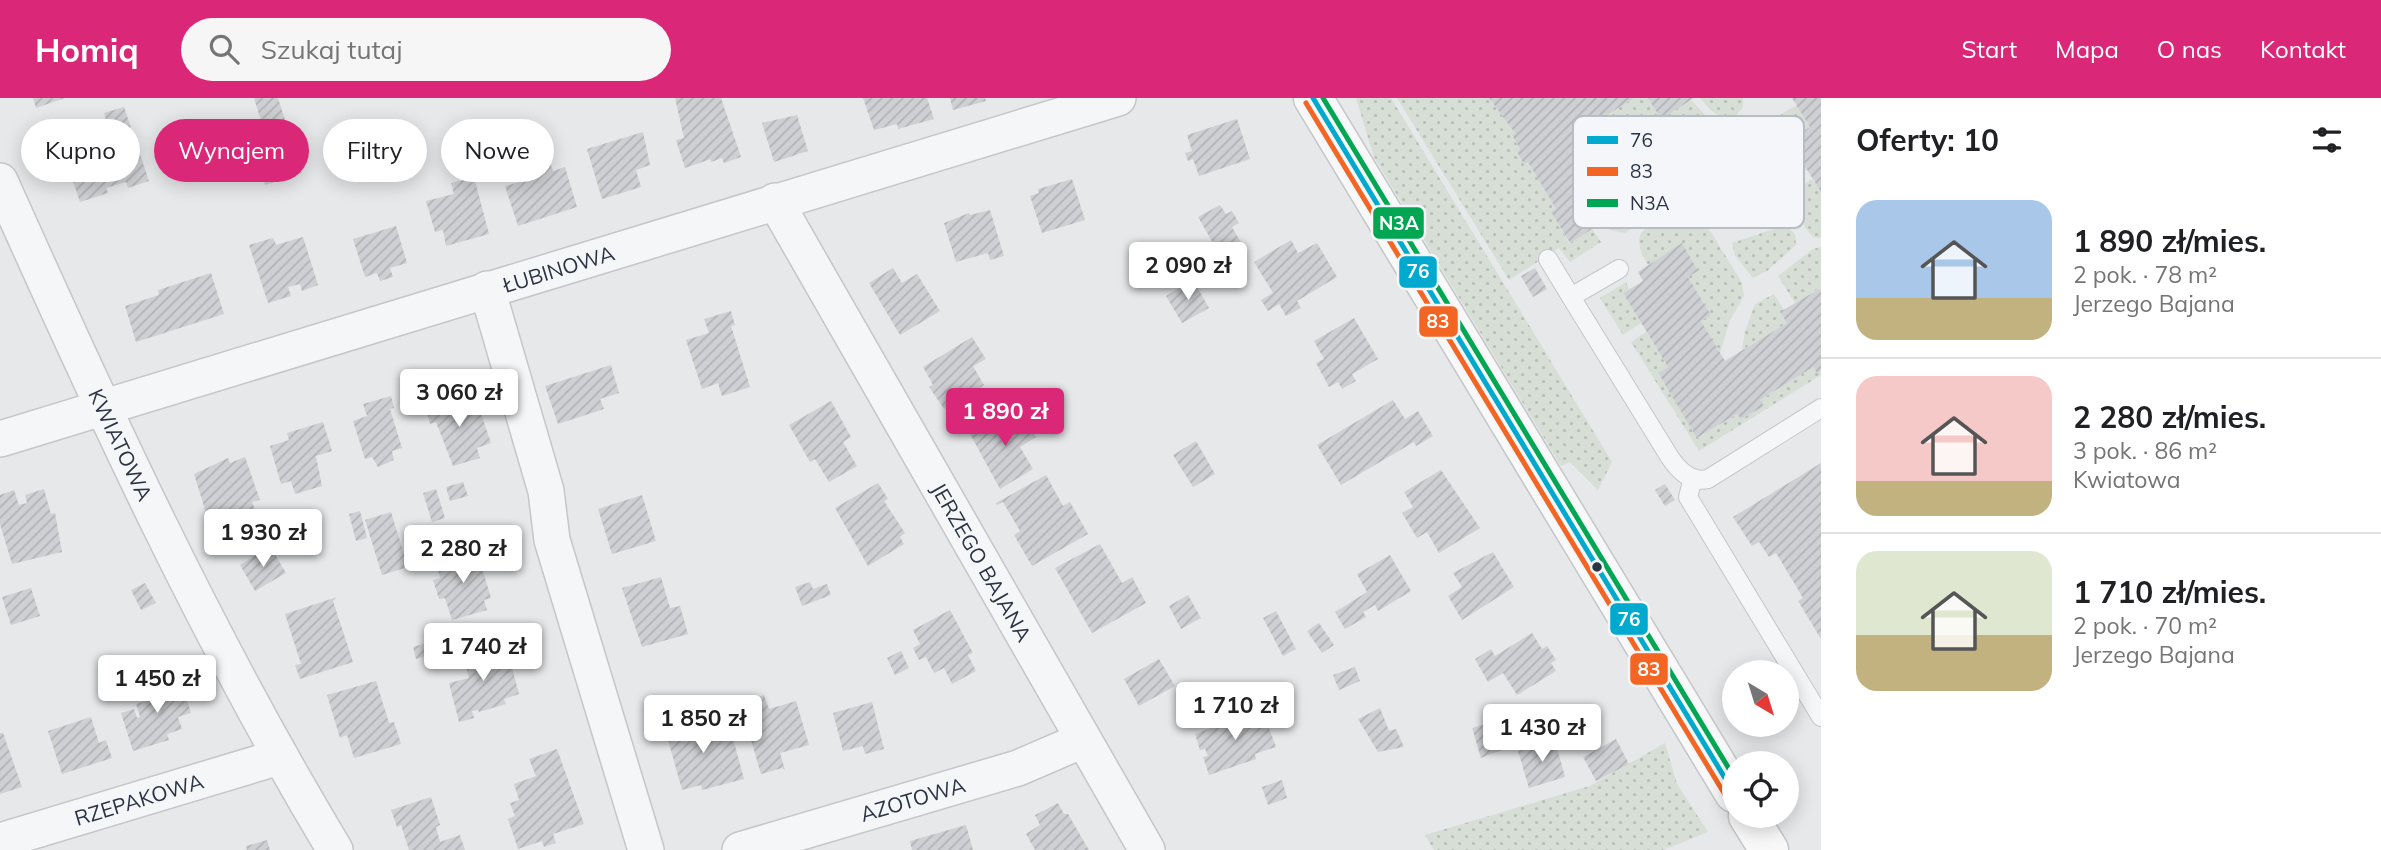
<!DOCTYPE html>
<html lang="pl">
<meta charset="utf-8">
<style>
:root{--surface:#fff;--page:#f6f6f6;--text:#202124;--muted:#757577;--line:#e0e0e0;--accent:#db2777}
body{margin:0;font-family:Mulish,sans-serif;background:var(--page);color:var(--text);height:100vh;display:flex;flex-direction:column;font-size:26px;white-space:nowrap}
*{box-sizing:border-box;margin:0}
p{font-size:23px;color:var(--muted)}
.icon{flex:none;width:38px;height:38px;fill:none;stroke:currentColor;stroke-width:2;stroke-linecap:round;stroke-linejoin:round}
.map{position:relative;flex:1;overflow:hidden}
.drawer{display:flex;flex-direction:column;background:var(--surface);width:560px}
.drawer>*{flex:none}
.top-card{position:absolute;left:21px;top:21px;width:665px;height:63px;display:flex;gap:14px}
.needle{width:46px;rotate:142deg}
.fabs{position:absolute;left:1722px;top:562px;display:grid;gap:14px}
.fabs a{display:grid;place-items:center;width:77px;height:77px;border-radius:50%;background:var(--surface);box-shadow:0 4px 18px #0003;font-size:35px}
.price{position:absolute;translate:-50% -60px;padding:0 16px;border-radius:7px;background:#fff;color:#222;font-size:23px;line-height:46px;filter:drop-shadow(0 2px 4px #0008)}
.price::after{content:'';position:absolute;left:50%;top:42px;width:21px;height:16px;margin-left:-10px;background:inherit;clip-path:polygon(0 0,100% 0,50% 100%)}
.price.current{background:var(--accent);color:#fff}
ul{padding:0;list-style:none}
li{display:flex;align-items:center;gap:21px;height:175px;padding:0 35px}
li+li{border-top:2px solid var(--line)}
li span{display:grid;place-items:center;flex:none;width:196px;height:140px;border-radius:21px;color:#555}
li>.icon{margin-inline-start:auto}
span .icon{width:84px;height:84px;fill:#fffc;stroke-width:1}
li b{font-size:30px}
h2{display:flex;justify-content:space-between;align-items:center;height:84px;padding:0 35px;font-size:30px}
.pill{padding:0 24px;border-radius:32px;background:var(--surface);box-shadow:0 4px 18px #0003;font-size:24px;line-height:63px}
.pill.current{background:var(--accent);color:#fff}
header{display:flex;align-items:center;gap:42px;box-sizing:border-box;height:98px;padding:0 35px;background:var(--accent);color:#fff}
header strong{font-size:33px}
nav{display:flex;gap:38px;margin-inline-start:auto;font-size:24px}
.search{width:490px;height:63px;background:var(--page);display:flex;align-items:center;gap:18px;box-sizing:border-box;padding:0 24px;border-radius:38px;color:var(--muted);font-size:26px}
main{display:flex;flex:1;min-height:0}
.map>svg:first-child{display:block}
.grass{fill:url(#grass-dots)}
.building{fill:url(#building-hatch)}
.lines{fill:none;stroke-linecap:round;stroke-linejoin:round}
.lane-casing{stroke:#c4c6c8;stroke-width:20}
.street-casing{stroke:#c4c6c8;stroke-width:38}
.secondary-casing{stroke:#c4c6c8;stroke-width:41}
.lane{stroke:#f5f6f7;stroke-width:18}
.street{stroke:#f5f6f7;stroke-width:35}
.secondary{stroke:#f8f8f8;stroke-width:38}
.bus-1-casing{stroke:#f4f6f9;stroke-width:10}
.bus-2-casing{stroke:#f4f6f9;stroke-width:10}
.bus-3-casing{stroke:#f4f6f9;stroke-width:10}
.bus-1{stroke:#00a9ce;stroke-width:5}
.bus-2{stroke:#f26522;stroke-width:5}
.bus-3{stroke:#00a651;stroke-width:5}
.bus-dot{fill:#2b3445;stroke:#f4f6f9;stroke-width:2.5}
.labels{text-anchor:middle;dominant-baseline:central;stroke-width:7;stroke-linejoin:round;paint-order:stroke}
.street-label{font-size:21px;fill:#2b3445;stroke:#f4f6f9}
.key{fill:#f4f6f9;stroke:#b8bcc3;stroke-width:2}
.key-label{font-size:19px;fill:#2b3445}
.line-badge{stroke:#f4f6f9;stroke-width:2.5}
.badge-label{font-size:19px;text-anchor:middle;font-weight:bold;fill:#fff}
</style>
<header>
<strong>Homiq</strong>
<div class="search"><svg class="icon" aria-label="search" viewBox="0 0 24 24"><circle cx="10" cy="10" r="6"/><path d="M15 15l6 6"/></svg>Szukaj tutaj</div>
<nav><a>Start</a><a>Mapa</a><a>O nas</a><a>Kontakt</a></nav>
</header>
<main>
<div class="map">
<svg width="1821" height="752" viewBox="0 0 1821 752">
<defs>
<pattern id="grass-dots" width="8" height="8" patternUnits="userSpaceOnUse" patternTransform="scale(1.75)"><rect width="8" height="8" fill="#d6ded6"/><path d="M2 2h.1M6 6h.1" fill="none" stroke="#b8bfb9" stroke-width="1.8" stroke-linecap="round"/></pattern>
<pattern id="building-hatch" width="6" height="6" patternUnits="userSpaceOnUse" patternTransform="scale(1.75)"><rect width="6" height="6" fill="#ced0d3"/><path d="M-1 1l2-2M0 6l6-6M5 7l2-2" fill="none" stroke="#b1b3b6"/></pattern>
</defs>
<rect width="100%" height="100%" fill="#e6e8ea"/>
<g class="grass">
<path d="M1356 0H1391L1612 364 1598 392 1570 364 1561 368 1374 59Z"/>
<path d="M1397 0H1489L1515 35 1512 38 1520 51 1517 54 1524 66 1528 64 1556 111 1551 114 1569 145 1592 131 1601 144 1570 164 1559 150 1509 182Z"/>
<path d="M1634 0H1648L1661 20 1691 2 1709 21V37C1674 59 1662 33 1630 28 1615 26 1601 33 1586 30Z"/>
<path d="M1700 0H1743V9L1735 19C1719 23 1710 12 1700 0Z"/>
<path d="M1797 7 1810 29 1795 38 1802 50 1797 54 1807 71 1787 83 1771 65 1761 39 1770 23Z"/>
<path d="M1605 37C1634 38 1657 41 1679 62 1678 118 1664 106 1625 135L1610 132 1605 123 1619 114 1608 96 1614 93 1604 76 1609 73 1589 41Z"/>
<path d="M1811 81 1821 92V140L1813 139C1800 124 1792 111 1798 91Z"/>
<path d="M1677 118 1694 120 1711 134 1742 185 1744 198 1730 222 1720 255 1701 223 1711 216 1688 179 1698 173 1682 146 1648 167C1628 135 1644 126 1677 118Z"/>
<path d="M1786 127 1795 136 1796 147 1767 173 1753 180 1735 157 1732 145Z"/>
<path d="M1821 149V194L1818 191 1795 205 1778 178 1813 151Z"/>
<path d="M1626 184 1629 191 1623 195 1641 225 1623 237 1600 200Z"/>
<path d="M1774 196 1784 212 1780 215 1787 225 1742 252 1745 233 1755 206Z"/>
<path d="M1646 234 1668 269 1658 276 1698 340 1737 316 1741 321 1763 308 1760 302 1813 269 1817 275 1821 272V277L1699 353 1631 244Z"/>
<path d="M1665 645 1677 686 1708 734 1663 752H1434L1425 737 1590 688Z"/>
</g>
<g class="building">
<path d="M33 0H65L36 10Z"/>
<path d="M254 0H278L302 75 265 87 252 43 266 39Z"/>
<path d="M675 0H721L741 59 724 65 722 60 711 64V61L685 70 676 42 684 40Z"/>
<path d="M863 0H927L934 21 898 31 897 26 874 32Z"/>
<path d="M950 0H985L986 3 953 12Z"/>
<path d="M1489 0H1634L1583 32 1609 73 1604 76 1614 93 1608 96 1619 114 1570 145 1551 114 1556 111 1528 64 1524 66 1517 54 1520 51 1512 37 1515 35Z"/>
<path d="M1648 0H1694L1661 21Z"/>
<path d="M1792 0H1821V94L1796 54 1802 50 1795 38 1810 29Z"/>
<path d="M124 9 149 83 128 90 126 84 106 90 108 95 80 104 56 34 85 23 87 28 106 22 104 15Z"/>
<path d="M797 17 808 53 774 64 762 25Z"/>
<path d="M1237 21 1250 61 1199 78 1193 61 1188 63 1185 55 1192 53 1187 37Z"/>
<path d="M643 34 650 67 636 72 641 89 602 101 587 51Z"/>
<path d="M550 65 553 73 565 69 577 109 518 128 505 88 519 84 517 76Z"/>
<path d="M474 79 489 136 446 148 443 132 435 134 426 103 454 96 451 85Z"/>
<path d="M1072 81 1085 122 1042 135 1030 98 1039 95 1038 91Z"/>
<path d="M1220 107 1226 116 1232 113 1239 125 1232 129 1245 151 1224 164 1198 119Z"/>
<path d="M990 112 1004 158 990 162 988 155 956 164 944 125 969 115 970 117Z"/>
<path d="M396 128 407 165 390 170 393 179 380 183 377 175 365 179 353 141Z"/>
<path d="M303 139 318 187 302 193 300 186 288 189 291 198 268 205 249 147 273 140 276 147Z"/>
<path d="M1291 142 1298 155 1317 145 1337 179 1297 203 1301 210 1286 218 1279 206 1268 213 1261 202 1273 195 1254 164Z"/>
<path d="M1682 145 1698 173 1688 179 1711 217 1701 223 1725 263 1787 225 1780 214 1819 191 1821 194V272L1817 275 1813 269 1760 302 1764 308 1741 321 1737 316 1697 340 1658 275 1668 269 1623 195 1643 183 1638 174Z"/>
<path d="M893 170 902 185 917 176 940 213 900 237 869 185Z"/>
<path d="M1535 170 1547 191 1533 199 1521 178Z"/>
<path d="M211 175 224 216 136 244 125 208 159 197 158 192Z"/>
<path d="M1193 182 1209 210 1182 225 1166 198Z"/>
<path d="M731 213 735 227 731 228 750 289 722 298 718 285 702 291 686 242 709 235 704 221Z"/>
<path d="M1354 220 1378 261 1352 276 1356 283 1342 291 1338 284 1329 289 1316 265 1324 261 1314 243Z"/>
<path d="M972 239 986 261 973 268 984 287 944 311 929 289 933 287 923 269Z"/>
<path d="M611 267 619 295 600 301 604 311 558 326 545 288Z"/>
<path d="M391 298 394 310 390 311 402 350 392 353 394 362 378 369 372 359 365 361 353 323 367 318 363 306Z"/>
<path d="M454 298 459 313 478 307 491 345 477 350 480 360 453 368 436 324 430 326 425 307Z"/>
<path d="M1393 302 1405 321 1418 313 1433 338 1416 348 1414 344 1341 387 1317 347Z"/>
<path d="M831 303 851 339 843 344 857 368 829 384 815 361 810 364 789 327Z"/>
<path d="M1022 315 1036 339 1020 349 1033 371 1000 391 970 336 1002 318 1005 324Z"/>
<path d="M323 324 332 353 316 358 322 388 295 396 291 383 281 386 270 348 289 342 287 335Z"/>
<path d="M1196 343 1215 376 1193 389 1173 357Z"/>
<path d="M245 359 260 402 252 404 258 421 220 434 214 415 207 418 194 376 228 360 230 365Z"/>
<path d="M1821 365V541L1798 503 1803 500 1776 455 1769 459 1759 444 1752 448 1733 419Z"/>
<path d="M1441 372 1480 430 1439 455 1427 434 1417 440 1402 415 1413 409 1404 394Z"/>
<path d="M1046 377 1063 408 1070 404 1088 436 1032 468 1014 437 1020 433 1003 404 997 407 996 405Z"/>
<path d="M463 384 468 398 450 403 446 389Z"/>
<path d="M878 385 888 401 884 403 905 435 900 439 904 446 868 468 835 410Z"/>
<path d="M1665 386 1675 402 1665 408 1655 392Z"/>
<path d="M44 391 51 416 55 415 62 454 12 466 0 426V397L14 392 19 407 27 405 25 397Z"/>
<path d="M436 391 445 420 432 424 423 395Z"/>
<path d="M642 397 656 443 612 456 598 411Z"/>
<path d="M360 413 367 440 356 443 349 416Z"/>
<path d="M391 414 408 469 382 477 365 422Z"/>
<path d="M280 420 292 450 283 453 279 442 274 443 267 425Z"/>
<path d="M1100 446 1122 485 1132 479 1146 505 1092 535 1055 470Z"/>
<path d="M270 448 286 475 255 493 240 467Z"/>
<path d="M477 453 491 500 484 502 487 512 452 522 445 500 439 501 433 482 440 480 436 464Z"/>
<path d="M1493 454 1514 489 1462 522 1448 498 1462 489 1453 475Z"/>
<path d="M1390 457 1411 493 1378 513 1375 507 1363 514 1366 519 1345 531 1335 514 1367 494 1357 476Z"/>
<path d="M661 479 670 510 680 508 688 536 642 549 622 490Z"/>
<path d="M810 484 813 491 827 486 831 497 802 508 795 489Z"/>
<path d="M145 485 156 505 141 512 131 492Z"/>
<path d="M31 490 40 518 11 527 2 499Z"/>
<path d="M1188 497 1201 520 1181 531 1169 508Z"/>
<path d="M337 499 333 503 353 564 300 581 295 567 301 566 285 516Z"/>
<path d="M950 512 973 555 968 557 976 573 952 586 944 570 934 575 926 559 919 562 913 550 920 546 913 532Z"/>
<path d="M1276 513 1296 551 1283 558 1263 520Z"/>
<path d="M1319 525 1334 547 1322 555 1307 533Z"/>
<path d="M1532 535 1542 551 1547 548 1556 562 1551 565 1556 573 1517 597 1503 575 1488 584 1475 561 1491 551 1495 558Z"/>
<path d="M450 538 453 550 416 561 413 549Z"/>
<path d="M489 546 493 559 508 555 519 596 504 601 506 606 479 614 478 612 472 613 474 620 459 624 449 585 469 580 462 554Z"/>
<path d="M901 553 909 570 895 577 887 560Z"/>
<path d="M1159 561 1175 588 1139 608 1124 581Z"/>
<path d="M1355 569 1360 583 1339 592 1333 577Z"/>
<path d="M179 577 191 615 178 619 182 631 167 636 169 642 133 653 121 615 134 611 137 620 140 619 136 606 152 601 147 586 158 583 163 598 167 597 162 582Z"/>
<path d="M376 583 389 625 394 624 401 646 354 660 347 637 340 640 327 597Z"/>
<path d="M764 597 769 611 796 603 809 647 780 655 785 672 782 670 761 676 740 605Z"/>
<path d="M872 604 884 651 865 656 863 648 843 653 833 615Z"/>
<path d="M1380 610 1389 633 1396 631 1404 649 1378 654 1358 621Z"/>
<path d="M1262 611 1276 649 1255 656 1256 661 1209 677 1203 659 1208 658 1205 651 1200 652 1195 636Z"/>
<path d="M1519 616 1527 642 1481 660 1472 630Z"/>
<path d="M711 618 717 640 732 637 744 681 702 692 701 687 682 692 665 631Z"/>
<path d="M91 619 99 645 106 642 112 660 62 676 48 633Z"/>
<path d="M0 635H3L22 689 0 696Z"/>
<path d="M1616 641 1629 666 1596 683 1583 659Z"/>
<path d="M1555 643 1565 679 1529 690 1518 653Z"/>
<path d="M557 651 584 726 553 736 556 745 544 749 542 743 518 751 508 721 515 718 510 705 519 702 514 686 536 678 529 661Z"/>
<path d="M1282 682 1287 700 1268 707 1262 689Z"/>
<path d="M431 699 440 727 436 729 440 744 460 737 465 752H409L401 727 397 729 391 712Z"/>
<path d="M1058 705 1064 716H1068L1089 752H1035L1026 736 1040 727 1035 717Z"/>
<path d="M966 727 973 752H912L910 743Z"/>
<path d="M267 742 270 752H247L246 748Z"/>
</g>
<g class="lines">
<defs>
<g id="lane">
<path d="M1548 161 1571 199"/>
<path d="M1619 171 1571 199 1669 358C1678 372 1691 385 1708 381L1821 310"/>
<path d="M1693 380 1688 399 1821 619"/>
</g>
<g id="street">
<path id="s1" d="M0 83C102 311 206 538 335 752"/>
<path id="s2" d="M775 103 1147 752"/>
<path d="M487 191 546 393 552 442 646 752"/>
<path id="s3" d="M0 341 1118 0"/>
<path id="s4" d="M0 743 279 659"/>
<path id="s5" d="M740 752 1018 670 1083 642"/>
</g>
<g id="secondary">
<path d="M1313 0 1734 695"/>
<path d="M1748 718 1769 752"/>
</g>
</defs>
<use href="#lane" class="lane-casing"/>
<use href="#street" class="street-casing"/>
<use href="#secondary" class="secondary-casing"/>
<use href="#lane" class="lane"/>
<use href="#street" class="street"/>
<use href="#secondary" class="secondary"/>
<defs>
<path id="bus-1" d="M1313 0 1734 695"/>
<path id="bus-2" d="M1306 5 1727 700"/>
<path id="bus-3" d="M1323 0 1734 679"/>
</defs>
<use href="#bus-1" class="bus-1-casing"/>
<use href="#bus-2" class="bus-2-casing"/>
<use href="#bus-3" class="bus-3-casing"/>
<use href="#bus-1" class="bus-1"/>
<use href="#bus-2" class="bus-2"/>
<use href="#bus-3" class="bus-3"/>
</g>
<circle class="bus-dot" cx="1597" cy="469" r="6"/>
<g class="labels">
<g class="street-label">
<text stroke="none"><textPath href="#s3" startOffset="584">ŁUBINOWA</textPath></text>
<text stroke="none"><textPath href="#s1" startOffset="290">KWIATOWA</textPath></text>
<text stroke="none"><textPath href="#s2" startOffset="416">JERZEGO BAJANA</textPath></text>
<text stroke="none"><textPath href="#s4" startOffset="145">RZEPAKOWA</textPath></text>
<text stroke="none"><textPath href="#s5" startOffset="180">AZOTOWA</textPath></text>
</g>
</g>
<rect x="1573" y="18" width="231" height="112" rx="10" class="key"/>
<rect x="1587" y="38" width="31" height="8" fill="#00a9ce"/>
<rect x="1587" y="69" width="31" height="9" fill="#f26522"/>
<rect x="1587" y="101" width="31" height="8" fill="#00a651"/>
<g class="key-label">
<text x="1630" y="49">76</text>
<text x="1630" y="80">83</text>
<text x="1630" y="112">N3A</text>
</g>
<g class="line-badge">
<rect x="1372" y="108" width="53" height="34" rx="7" fill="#00a651"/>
<rect x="1398" y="157" width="40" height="34" rx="7" fill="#00a9ce"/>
<rect x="1418" y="207" width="41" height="33" rx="7" fill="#f26522"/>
<rect x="1609" y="504" width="40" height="34" rx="7" fill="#00a9ce"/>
<rect x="1629" y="554" width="40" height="34" rx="7" fill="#f26522"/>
</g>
<g class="badge-label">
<text x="1399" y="132">N3A</text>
<text x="1418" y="180">76</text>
<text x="1438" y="230">83</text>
<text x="1629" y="528">76</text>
<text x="1649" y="578">83</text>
</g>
</svg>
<div class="fabs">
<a><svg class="needle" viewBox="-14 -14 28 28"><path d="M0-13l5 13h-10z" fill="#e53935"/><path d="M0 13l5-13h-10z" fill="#757577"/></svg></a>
<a><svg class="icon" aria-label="locate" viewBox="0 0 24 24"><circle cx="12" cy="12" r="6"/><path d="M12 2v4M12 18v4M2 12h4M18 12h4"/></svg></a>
</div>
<b class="price" style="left:1188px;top:204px">2 090 zł</b>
<b class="price" style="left:459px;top:331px">3 060 zł</b>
<b class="price current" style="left:1005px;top:350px">1 890 zł</b>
<b class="price" style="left:263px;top:471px">1 930 zł</b>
<b class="price" style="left:463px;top:487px">2 280 zł</b>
<b class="price" style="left:483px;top:585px">1 740 zł</b>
<b class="price" style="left:157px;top:617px">1 450 zł</b>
<b class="price" style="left:1235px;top:644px">1 710 zł</b>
<b class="price" style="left:703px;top:657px">1 850 zł</b>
<b class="price" style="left:1542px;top:666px">1 430 zł</b>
<div class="top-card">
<a class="pill">Kupno</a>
<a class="pill current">Wynajem</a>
<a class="pill">Filtry</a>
<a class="pill">Nowe</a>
</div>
</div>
<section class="drawer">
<h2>Oferty: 10<svg class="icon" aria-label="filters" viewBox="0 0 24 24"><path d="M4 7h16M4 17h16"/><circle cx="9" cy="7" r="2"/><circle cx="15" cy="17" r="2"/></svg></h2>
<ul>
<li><span style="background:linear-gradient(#a9c7e8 70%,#c2b280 0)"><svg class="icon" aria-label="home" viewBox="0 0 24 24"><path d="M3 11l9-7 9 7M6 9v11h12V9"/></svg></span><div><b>1 890 zł/mies.</b><p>2 pok. · 78 m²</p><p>Jerzego Bajana</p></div></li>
<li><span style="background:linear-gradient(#f6c9c9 75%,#c2b280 0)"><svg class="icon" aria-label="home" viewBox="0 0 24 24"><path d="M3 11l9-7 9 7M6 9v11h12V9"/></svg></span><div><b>2 280 zł/mies.</b><p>3 pok. · 86 m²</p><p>Kwiatowa</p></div></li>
<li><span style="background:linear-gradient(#dfe7d0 60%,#c2b280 0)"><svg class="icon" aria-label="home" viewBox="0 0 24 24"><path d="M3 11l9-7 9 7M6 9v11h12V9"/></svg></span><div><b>1 710 zł/mies.</b><p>2 pok. · 70 m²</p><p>Jerzego Bajana</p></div></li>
</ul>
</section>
</main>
